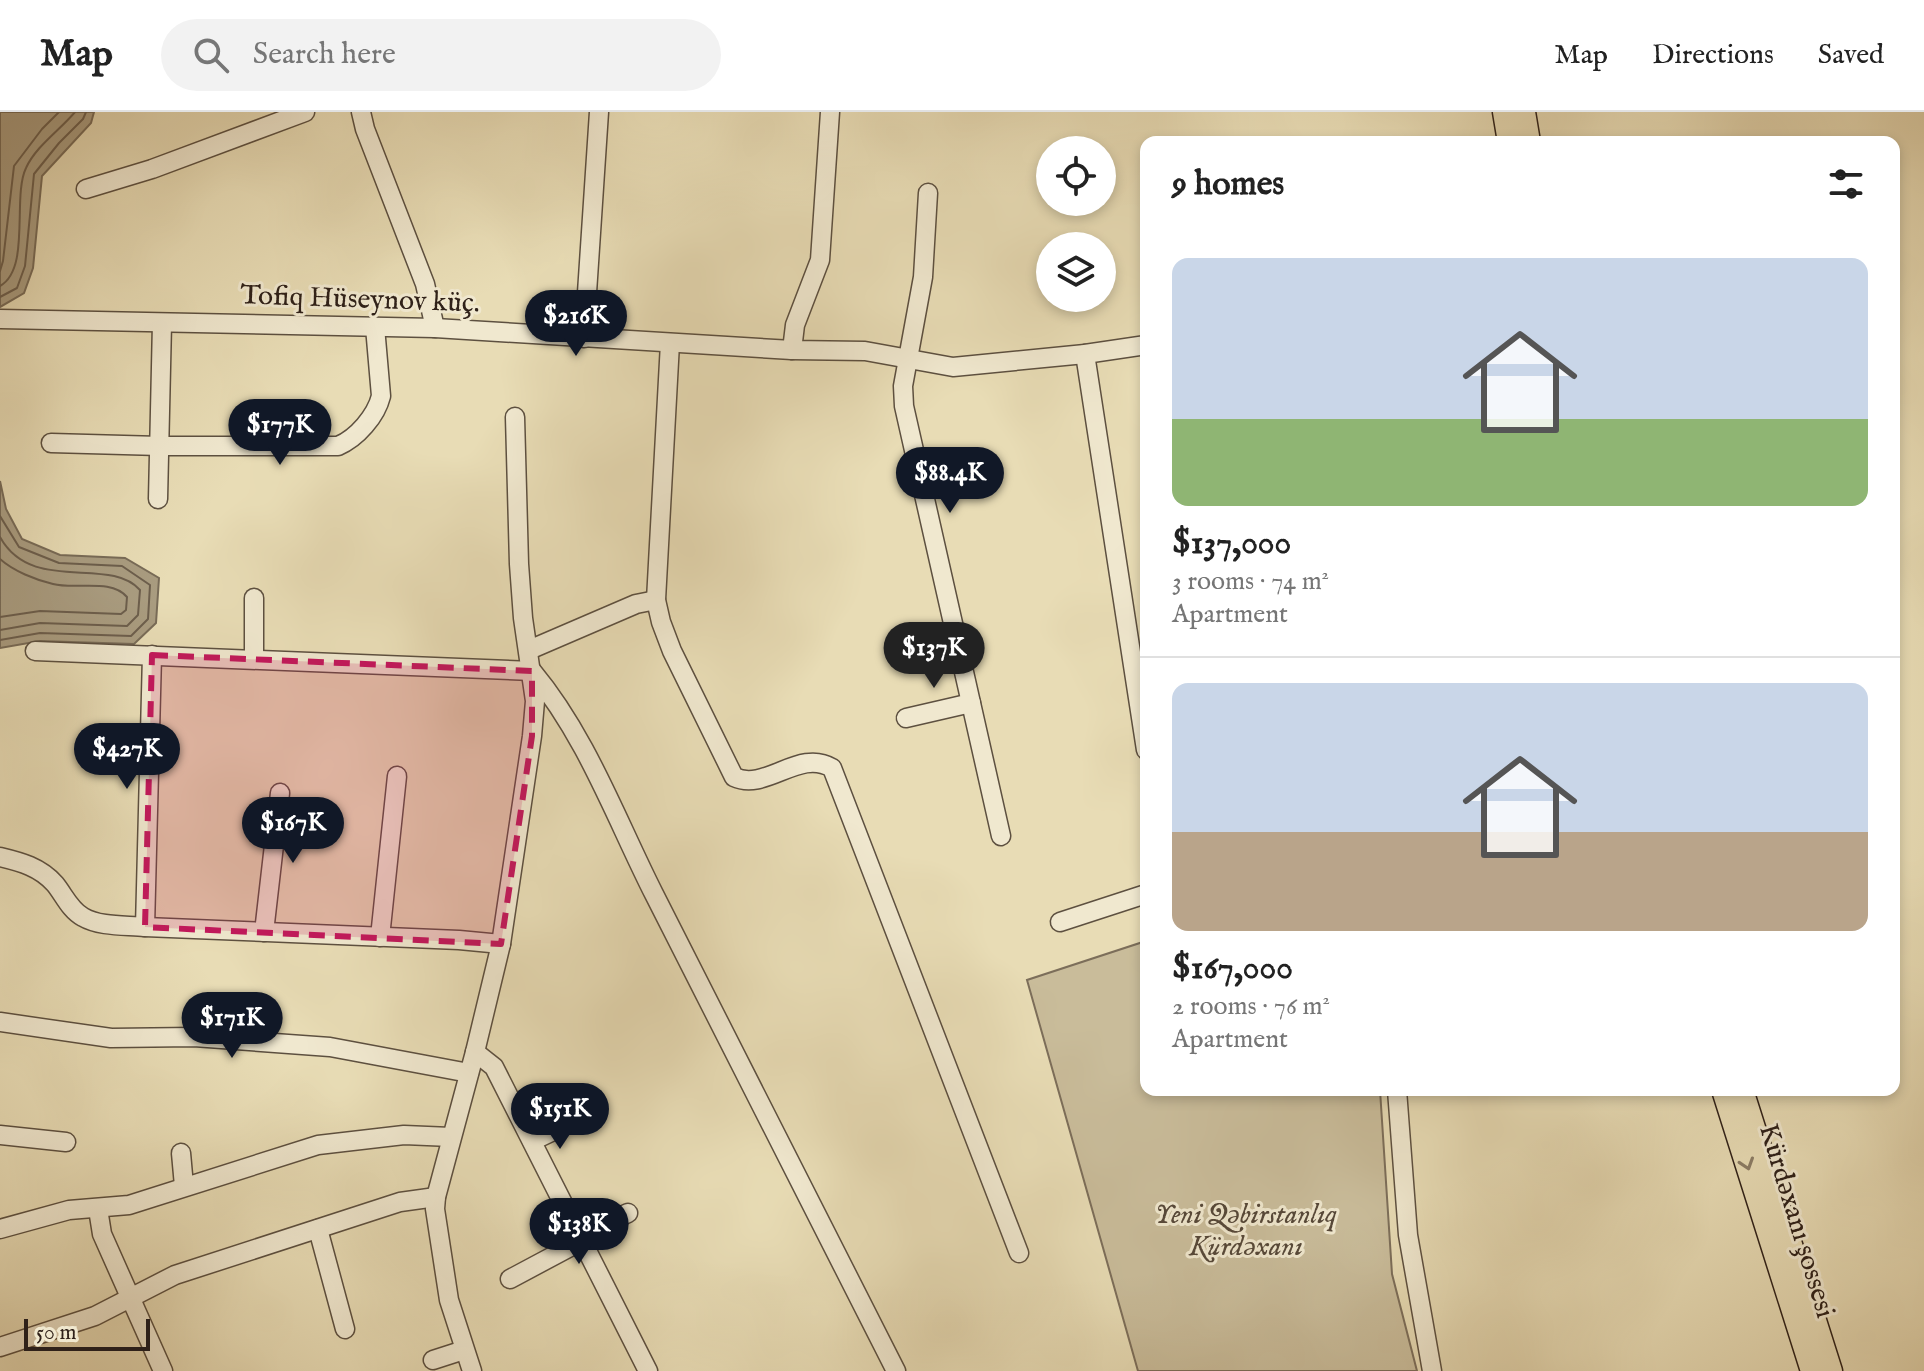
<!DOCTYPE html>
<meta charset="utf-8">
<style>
:root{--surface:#fff;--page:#f2f2f2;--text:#222;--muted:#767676;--line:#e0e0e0;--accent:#111827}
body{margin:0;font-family:"IM FELL English",serif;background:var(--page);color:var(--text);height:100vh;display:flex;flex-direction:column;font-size:30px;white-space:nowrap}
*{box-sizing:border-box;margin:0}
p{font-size:26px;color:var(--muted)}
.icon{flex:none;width:44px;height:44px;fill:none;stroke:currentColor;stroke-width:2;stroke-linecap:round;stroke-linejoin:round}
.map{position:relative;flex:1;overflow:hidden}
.panel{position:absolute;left:1140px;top:24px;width:760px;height:960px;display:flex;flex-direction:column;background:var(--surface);border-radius:16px;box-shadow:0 4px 12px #0003}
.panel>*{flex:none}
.fabs{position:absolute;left:1036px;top:24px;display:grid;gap:16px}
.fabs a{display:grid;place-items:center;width:80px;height:80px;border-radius:50%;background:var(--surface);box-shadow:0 4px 12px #0003;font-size:40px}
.scale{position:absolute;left:24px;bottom:20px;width:126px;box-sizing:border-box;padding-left:8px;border:4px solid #2f2119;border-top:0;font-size:22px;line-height:28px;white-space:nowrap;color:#2f2119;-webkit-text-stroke:6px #f0e8cf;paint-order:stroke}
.price{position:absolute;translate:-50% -68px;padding:0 18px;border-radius:28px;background:var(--accent);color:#fff;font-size:26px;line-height:52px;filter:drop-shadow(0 2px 4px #0008)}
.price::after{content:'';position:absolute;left:50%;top:48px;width:24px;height:18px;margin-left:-12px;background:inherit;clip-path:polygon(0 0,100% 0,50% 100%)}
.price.on{background:#222;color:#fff}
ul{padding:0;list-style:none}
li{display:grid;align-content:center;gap:16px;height:424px;padding:0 32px}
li+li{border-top:2px solid var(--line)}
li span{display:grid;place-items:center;height:248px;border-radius:16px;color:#555}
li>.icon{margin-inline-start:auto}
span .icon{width:144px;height:144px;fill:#fffc;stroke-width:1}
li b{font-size:34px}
h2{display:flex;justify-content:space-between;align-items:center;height:96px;padding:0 32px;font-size:34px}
header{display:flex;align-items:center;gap:48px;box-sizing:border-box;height:112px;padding:0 40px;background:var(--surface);border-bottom:2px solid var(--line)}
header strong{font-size:38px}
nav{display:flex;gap:44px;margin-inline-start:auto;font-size:28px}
.search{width:560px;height:72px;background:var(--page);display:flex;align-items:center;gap:20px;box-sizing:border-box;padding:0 28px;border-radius:44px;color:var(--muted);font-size:30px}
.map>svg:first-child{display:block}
.green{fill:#c9bc9a;stroke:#7c6e5a;stroke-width:2}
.water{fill:#a99c80;stroke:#786b57;stroke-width:2}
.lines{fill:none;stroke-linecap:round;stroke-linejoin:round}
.shore{stroke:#6c5e4c;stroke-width:2}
.minor-casing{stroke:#5d5040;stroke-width:21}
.major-casing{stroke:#2f2119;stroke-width:25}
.minor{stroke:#f0e8cf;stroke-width:18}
.major{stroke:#e8dcb5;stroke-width:22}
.oneway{stroke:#8c7e67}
.marked{fill:#c2185b;fill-opacity:0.2;stroke:#c2185b;stroke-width:6;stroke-dasharray:16 10;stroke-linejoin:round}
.labels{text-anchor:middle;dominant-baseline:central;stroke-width:6;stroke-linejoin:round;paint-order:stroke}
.street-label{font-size:28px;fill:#2f2119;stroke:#f0e8cf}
.park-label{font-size:28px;font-style:italic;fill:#564839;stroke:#f0e8cf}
</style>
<header>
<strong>Map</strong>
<div class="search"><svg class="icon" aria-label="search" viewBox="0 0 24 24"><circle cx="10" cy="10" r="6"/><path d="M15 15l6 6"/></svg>Search here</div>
<nav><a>Map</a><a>Directions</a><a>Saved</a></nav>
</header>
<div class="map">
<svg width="1924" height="1259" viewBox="0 0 1924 1259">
<rect width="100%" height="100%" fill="#e8dcb5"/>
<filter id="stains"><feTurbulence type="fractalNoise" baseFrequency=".0025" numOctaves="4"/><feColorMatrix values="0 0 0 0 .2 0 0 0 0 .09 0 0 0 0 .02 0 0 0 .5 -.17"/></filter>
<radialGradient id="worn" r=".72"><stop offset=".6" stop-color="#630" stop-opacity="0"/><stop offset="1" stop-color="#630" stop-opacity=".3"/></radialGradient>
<path class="green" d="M1146 829V978H1380L1392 1162 1417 1259H1138L1027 868Z"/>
<g class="water">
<path d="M0 0H94L91 11 42 64 33 156 24 181 0 195Z"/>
<path d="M0 369 6 397 22 427 60 443 125 446 159 466 156 511 134 532 40 529 0 536Z"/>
</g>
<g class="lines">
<g class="shore">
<path d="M0 159 3 149 14 54 42 17 59 0"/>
<path d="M0 174C31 157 12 85 26 56 36 34 60 18 75 0"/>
<path d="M0 185 17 176 25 154 34 62 59 31 83 7 86 0"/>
<path d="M0 404 19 435 59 451 122 454 150 473 148 507 131 524 40 521 0 528"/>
<path d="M0 425C32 483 109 443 140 478L138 503 127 514 40 511 0 518"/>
<path d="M0 447C13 459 36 468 53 472 76 478 111 466 127 485L126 498 121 502 40 499 0 505"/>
</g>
<defs>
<g id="minor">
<path d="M361 0 365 17 425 172 435 216"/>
<path d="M86 77 152 57 305 0"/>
<path d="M928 81 923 165 903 274 904 294 1001 724"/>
<path d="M0 207 435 216 792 238 865 239 953 255 1085 242 1146 233"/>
<path d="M584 226 599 0"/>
<path d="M670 231 656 488 661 510 672 539 734 665C766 680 799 636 832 656L1019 1141"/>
<path d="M792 238 795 213 820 148 830 0"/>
<path d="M1085 242 1146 638"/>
<path d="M51 331 160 334H338C357 326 376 304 381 284L375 215"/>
<path d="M158 387 162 211"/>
<path d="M529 538 636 492 656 488"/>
<path d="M35 539 532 559C587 625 616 707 654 782 736 941 816 1100 896 1259"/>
<path d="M254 547V486"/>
<path d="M906 606 971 591"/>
<path d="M0 745C21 750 40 755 55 772 64 783 70 798 83 805 100 815 126 813 145 815L459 828 501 832"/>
<path d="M1060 810 1146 782"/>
<path d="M145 815 152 543"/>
<path d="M264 820 280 681"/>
<path d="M380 825 397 664"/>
<path d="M0 910 111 926 194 925 330 935 469 961"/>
<path d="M475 940 494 955 648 1259"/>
<path d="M1397 978 1408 1123 1432 1259"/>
<path d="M0 1023 66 1030"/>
<path d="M532 1029 570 1011"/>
<path d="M181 1041 184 1074"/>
<path d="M98 1097 102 1122 163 1259"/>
<path d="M0 1117 69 1098 129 1093 318 1033 404 1023 451 1025"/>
<path d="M318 1117 345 1217"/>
<path d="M510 1167 570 1135 591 1118 628 1101"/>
<path d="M0 1235 95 1204 175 1163 400 1090 436 1085"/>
<path d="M433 1248 464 1238"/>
<path d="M472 1259 449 1188 435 1097 436 1085 475 940 501 832 532 624 535 589 523 506 519 452 515 305"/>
</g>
<g id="major">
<path d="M1504 0 1509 30"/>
<path d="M1524 0 1529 30"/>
<path d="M1723 978 1812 1259"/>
<path d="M1742 978 1831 1259"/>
</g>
</defs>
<use href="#minor" class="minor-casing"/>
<use href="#major" class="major-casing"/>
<use href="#minor" class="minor"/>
<use href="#major" class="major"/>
</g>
<defs><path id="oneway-chevron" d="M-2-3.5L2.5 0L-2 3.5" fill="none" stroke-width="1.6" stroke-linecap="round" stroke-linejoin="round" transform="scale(2)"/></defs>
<use class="oneway" href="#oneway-chevron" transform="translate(1747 1052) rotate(72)"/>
<path class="marked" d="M152 543 532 559V624L501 832 145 815Z"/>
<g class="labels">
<g class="street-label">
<text transform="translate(360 188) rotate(2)">Tofiq Hüseynov küç.</text>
<text transform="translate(1796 1109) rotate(73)">Kürdəxanı şossesi</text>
</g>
<g class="park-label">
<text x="1246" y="1103">Yeni Qəbirstanlıq<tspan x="1246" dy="32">Kürdəxanı</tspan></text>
</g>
</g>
<rect width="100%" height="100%" filter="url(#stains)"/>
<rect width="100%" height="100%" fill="url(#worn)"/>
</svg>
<div class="fabs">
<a><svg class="icon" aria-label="locate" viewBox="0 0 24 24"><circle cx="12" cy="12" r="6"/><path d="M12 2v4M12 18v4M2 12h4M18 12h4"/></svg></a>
<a><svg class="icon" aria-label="layers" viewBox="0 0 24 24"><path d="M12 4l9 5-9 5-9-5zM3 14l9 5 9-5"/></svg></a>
</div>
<div class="scale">50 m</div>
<b class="price" style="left:576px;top:246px">$216K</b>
<b class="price" style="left:280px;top:355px">$177K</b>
<b class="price" style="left:950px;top:403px">$88.4K</b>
<b class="price on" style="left:934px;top:578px">$137K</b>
<b class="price" style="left:127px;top:679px">$427K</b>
<b class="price" style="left:293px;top:753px">$167K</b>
<b class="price" style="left:232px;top:948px">$171K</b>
<b class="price" style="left:560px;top:1039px">$151K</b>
<b class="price" style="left:579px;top:1154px">$138K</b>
<section class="panel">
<h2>9 homes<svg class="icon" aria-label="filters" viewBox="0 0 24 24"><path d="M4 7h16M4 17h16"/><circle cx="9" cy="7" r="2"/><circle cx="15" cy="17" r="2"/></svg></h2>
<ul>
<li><span style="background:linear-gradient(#c9d6e8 65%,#8fb573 0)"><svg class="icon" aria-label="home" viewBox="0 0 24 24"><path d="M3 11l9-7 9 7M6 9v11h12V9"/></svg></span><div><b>$137,000</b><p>3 rooms · 74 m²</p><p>Apartment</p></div></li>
<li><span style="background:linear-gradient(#c9d6e8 60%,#b9a48a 0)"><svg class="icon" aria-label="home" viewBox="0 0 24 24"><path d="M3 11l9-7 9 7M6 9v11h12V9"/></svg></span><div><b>$167,000</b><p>2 rooms · 76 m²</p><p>Apartment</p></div></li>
</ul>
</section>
</div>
